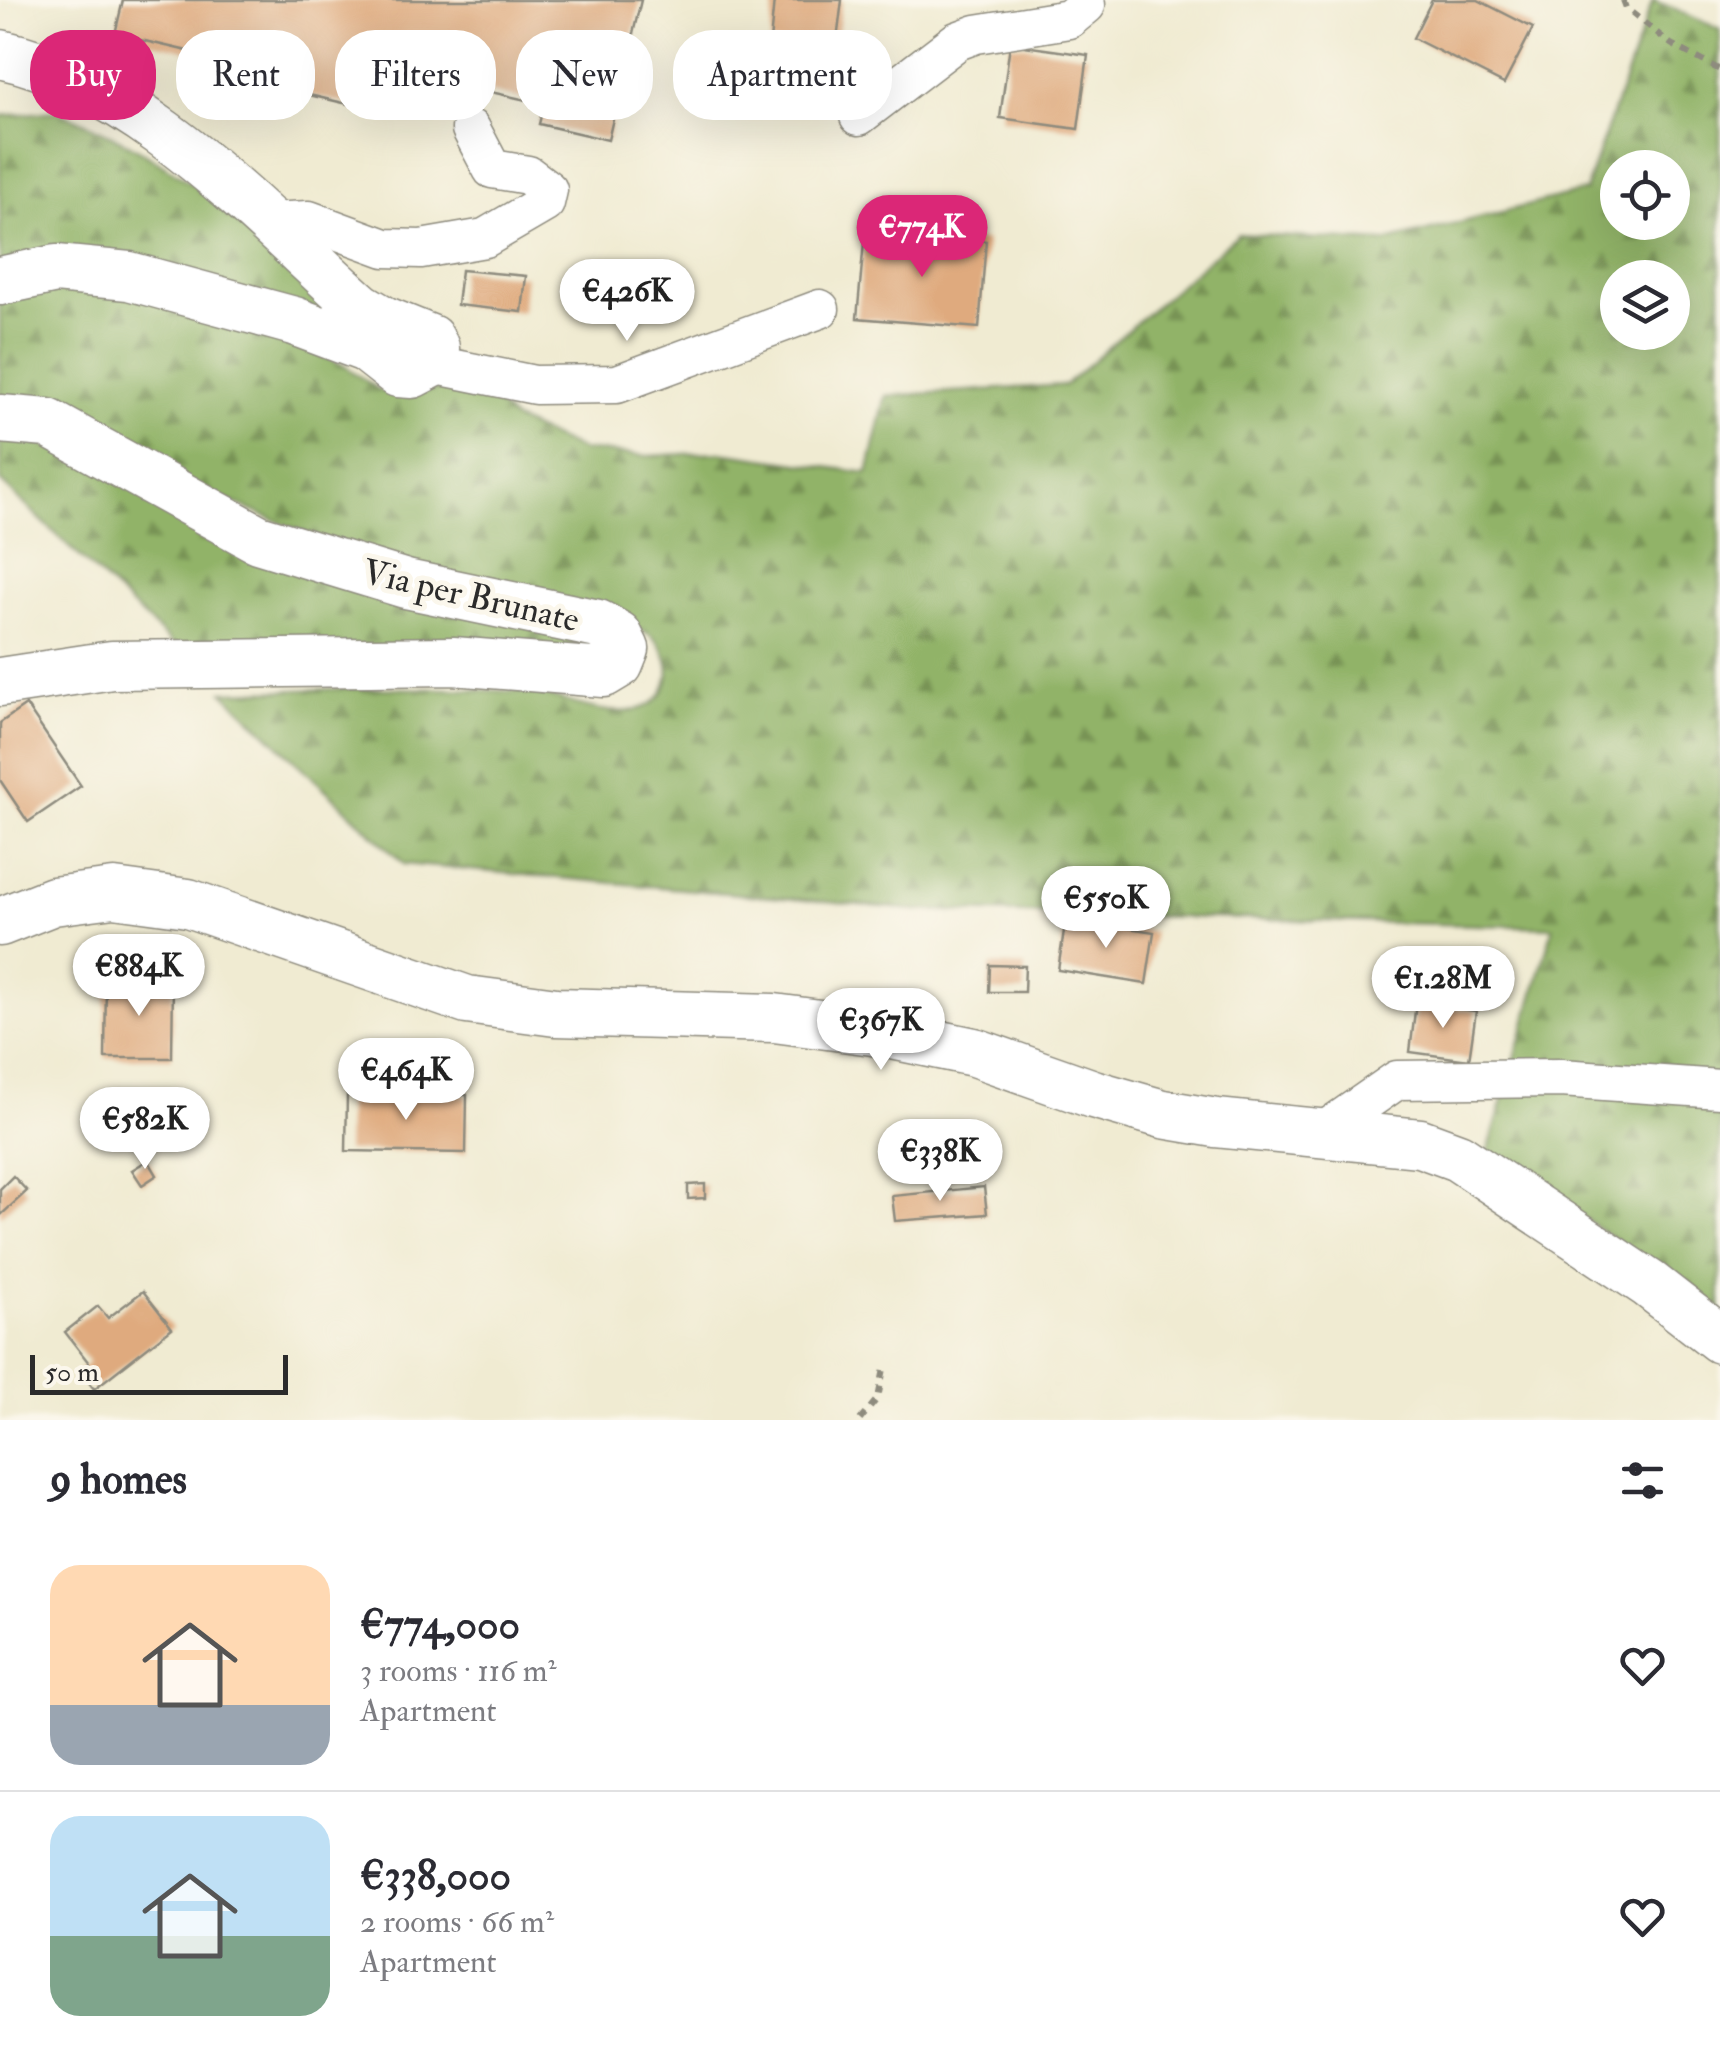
<!DOCTYPE html>
<meta charset="utf-8">
<style>
:root{--surface:#fff;--page:#f7f7f7;--text:#2b2b33;--muted:#7c7c81;--line:#e1e1e2;--accent:#db2777}
body{margin:0;font-family:"IM FELL Double Pica",serif;background:var(--page);color:var(--text);height:100vh;display:flex;flex-direction:column;font-size:38px;white-space:nowrap}
*{box-sizing:border-box;margin:0}
p{font-size:32px;color:var(--muted)}
.icon{flex:none;width:55px;height:55px;fill:none;stroke:currentColor;stroke-width:2;stroke-linecap:round;stroke-linejoin:round}
.map{position:relative;height:1420px;overflow:hidden}
.details{display:flex;flex-direction:column;background:var(--surface);flex:1}
.details>*{flex:none}
.top-card{position:absolute;left:30px;top:30px;width:1000px;height:90px;display:flex;gap:20px}
.controls{position:absolute;left:1600px;top:150px;display:grid;gap:20px}
.controls a{display:grid;place-items:center;width:90px;height:90px;border-radius:50%;background:var(--surface);box-shadow:0 10px 40px #0002;font-size:50px}
.scale{position:absolute;left:30px;bottom:25px;width:258px;box-sizing:border-box;padding-left:10px;border:5px solid #2b2b2b;border-top:0;font-size:28px;line-height:35px;white-space:nowrap;color:#2b2b2b;-webkit-text-stroke:8px #fbf7ec;paint-order:stroke}
.price{position:absolute;translate:-50% -85px;padding:0 22px;border-radius:35px;background:#fff;color:#222;font-size:32px;line-height:65px;filter:drop-shadow(0 2px 5px #0008)}
.price::after{content:'';position:absolute;left:50%;top:60px;width:30px;height:22px;margin-left:-15px;background:inherit;clip-path:polygon(0 0,100% 0,50% 100%)}
.price.selected{background:var(--accent);color:#fff}
ul{padding:0;list-style:none}
li{display:flex;align-items:center;gap:30px;height:250px;padding:0 50px}
li+li{border-top:2px solid var(--line)}
li span{display:grid;place-items:center;flex:none;width:280px;height:200px;border-radius:30px;color:#555}
li>.icon{margin-inline-start:auto}
span .icon{width:120px;height:120px;fill:#fffc;stroke-width:1}
li b{font-size:42px}
h2{display:flex;justify-content:space-between;align-items:center;height:120px;padding:0 50px;font-size:42px}
.tag{padding:0 35px;border-radius:40px;background:var(--surface);box-shadow:0 10px 40px #0002;font-size:35px;line-height:90px}
.tag.selected{background:var(--accent);color:#fff}
.map>svg:first-child{display:block}
.forest{fill:url(#forest-firs);stroke:#5e6f49;stroke-width:2.5;fill-rule:evenodd}
.building{fill:#dfaa7e}
.lines{fill:none;stroke-linecap:round;stroke-linejoin:round}
.minor-casing{stroke:#8e8b7e;stroke-width:41}
.tertiary-casing{stroke:#8e8b7e;stroke-width:51}
.path{stroke:#8e8b7e;stroke-width:6;stroke-dasharray:8 8;stroke-linecap:butt}
.minor{stroke:#fff;stroke-width:38}
.tertiary{stroke:#fff;stroke-width:48}
.labels{text-anchor:middle;dominant-baseline:central;stroke-width:10;stroke-linejoin:round;paint-order:stroke}
.street-label{font-size:35px;fill:#2b2b2b;stroke:#fbf7ec}
</style>
<div class="map">
<svg width="1720" height="1420" viewBox="0 0 1720 1420">
<defs>
<pattern id="forest-firs" width="22" height="20" patternUnits="userSpaceOnUse" patternTransform="scale(2.5)"><rect width="22" height="20" fill="#91b367"/><path d="M5 1l3.5 6h-7zM16 11l3.5 6h-7z" fill="#779255"/></pattern>
</defs>
<rect width="100%" height="100%" fill="#fbf7ec"/>
<filter id="ink" filterUnits="userSpaceOnUse"><feTurbulence type="fractalNoise" baseFrequency=".01" numOctaves="2"/><feDisplacementMap in="SourceGraphic" scale="20" xChannelSelector="R" yChannelSelector="G"/><feConvolveMatrix kernelMatrix="1 2 1 2 8 2 1 2 1" color-interpolation-filters="sRGB"/></filter>
<filter id="wash" filterUnits="userSpaceOnUse"><feTurbulence type="fractalNoise" baseFrequency=".0048" numOctaves="4" result="noise"/><feDisplacementMap in="SourceGraphic" scale="40" xChannelSelector="R" yChannelSelector="G"/><feGaussianBlur stdDeviation="2.25" result="paint"/><feColorMatrix in="noise" values="0 0 0 0 0 0 0 0 0 0 0 0 0 0 0 0 0 1.4 0 .05"/><feComposite in="paint" operator="in"/></filter>
<g filter="url(#wash)">
<rect width="100%" height="100%" fill="#f0ebd2"/>
<g class="forest">
<path d="M1653 0 1720 29V1312L1488 1152 1553 927 915 910 404 864 223 692C324 689 423 686 523 692 560 694 598 718 636 710 672 702 678 663 655 639 649 632 637 629 628 625L409 576 0 406V295L60 284 126 291 290 341 343 365 381 391 405 394 437 388 489 397 512 419 581 450 648 456 720 452 868 473 886 396 1065 385 1238 234 1384 242 1585 191ZM1618 168H1672V222H1618ZM1618 278H1672V332H1618Z"/>
<path d="M57 111C180 157 273 248 372 331L0 272V116Z"/>
<path d="M0 439 38 443 601 646 598 661 185 656 0 481Z"/>
</g>
<g id="blocks">
<g class="building">
<path d="M123 0H641L608 140 539 124 544 104 464 86 459 108 370 87 365 108 193 68 196 53 115 34Z"/>
<path d="M774 0H842L836 49 770 42Z"/>
<path d="M1432 0H1478L1533 28 1504 84 1413 38Z"/>
<path d="M1010 44 1088 55 1078 129 1000 118Z"/>
<path d="M865 231 986 241 979 328 857 318Z"/>
<path d="M461 270 526 276 522 312 457 305Z"/>
<path d="M26 705 81 786 28 822 0 780V723Z"/>
<path d="M1066 918 1154 932 1146 984 1058 970Z"/>
<path d="M990 965 1025 966 1024 992H989Z"/>
<path d="M106 980 173 981 172 1058H105Z"/>
<path d="M1416 1003 1476 1011 1469 1060 1410 1052Z"/>
<path d="M347 1093 467 1095 466 1153 346 1151Z"/>
<path d="M148 1160 157 1175 142 1185 132 1170Z"/>
<path d="M13 1176 27 1191 0 1216V1189Z"/>
<path d="M705 1184V1198L688 1199V1185Z"/>
<path d="M984 1187 987 1214 895 1221 892 1196Z"/>
<path d="M143 1291 172 1328 94 1389 79 1370 89 1363 65 1332 98 1306 108 1318Z"/>
</g>
</g>
</g>
<g filter="url(#ink)">
<use href="#blocks" fill-opacity="0" stroke="#8e8b7e" stroke-width="2.5"/>
<g class="lines">
<defs>
<g id="minor">
<path d="M859 116 957 41 976 34 1069 19 1086 5"/>
<path d="M268 222 309 220 385 248 421 249 485 238 545 203 548 190 528 175 492 169 471 129"/>
<path d="M431 364 535 385 617 384 820 309"/>
<path d="M1321 1133 1397 1080 1561 1078 1720 1089"/>
</g>
<g id="tertiary">
<path d="M0 54C140 84 257 214 361 307L383 320 430 339 435 348 431 364 412 374 398 373 366 348 294 321 129 276 56 269 0 281"/>
<path d="M0 419 48 423 258 539 406 584 598 624 618 635 625 649 619 664 604 673 453 661 112 665 0 682"/>
<path d="M0 922 53 901 114 893 188 903 467 1000 556 1012 774 1018 873 1031 974 1052 1093 1094 1163 1114 1216 1123 1420 1143 1458 1157 1649 1284 1720 1339"/>
</g>
</defs>
<use href="#minor" class="minor-casing"/>
<use href="#tertiary" class="tertiary-casing"/>
<g class="path">
<path d="M1623 0 1626 8 1671 44 1720 70"/>
<path d="M860 1420 878 1398 885 1364"/>
</g>
<use href="#minor" class="minor"/>
<use href="#tertiary" class="tertiary"/>
</g>
</g>
<g class="labels">
<g class="street-label">
<text transform="translate(471 596) rotate(13)">Via per Brunate</text>
</g>
</g>
</svg>
<div class="controls">
<a><svg class="icon" aria-label="locate" viewBox="0 0 24 24"><circle cx="12" cy="12" r="6"/><path d="M12 2v4M12 18v4M2 12h4M18 12h4"/></svg></a>
<a><svg class="icon" aria-label="layers" viewBox="0 0 24 24"><path d="M12 4l9 5-9 5-9-5zM3 14l9 5 9-5"/></svg></a>
</div>
<div class="scale">50 m</div>
<b class="price selected" style="left:922px;top:280px">€774K</b>
<b class="price" style="left:627px;top:344px">€426K</b>
<b class="price" style="left:1106px;top:951px">€550K</b>
<b class="price" style="left:139px;top:1019px">€884K</b>
<b class="price" style="left:1443px;top:1031px">€1.28M</b>
<b class="price" style="left:881px;top:1073px">€367K</b>
<b class="price" style="left:406px;top:1123px">€464K</b>
<b class="price" style="left:145px;top:1172px">€582K</b>
<b class="price" style="left:940px;top:1204px">€338K</b>
<div class="top-card">
<a class="tag selected">Buy</a>
<a class="tag">Rent</a>
<a class="tag">Filters</a>
<a class="tag">New</a>
<a class="tag">Apartment</a>
</div>
</div>
<section class="details">
<h2>9 homes<svg class="icon" aria-label="filters" viewBox="0 0 24 24"><path d="M4 7h16M4 17h16"/><circle cx="9" cy="7" r="2"/><circle cx="15" cy="17" r="2"/></svg></h2>
<ul>
<li><span style="background:linear-gradient(#ffd9b3 70%,#9aa5b1 0)"><svg class="icon" aria-label="home" viewBox="0 0 24 24"><path d="M3 11l9-7 9 7M6 9v11h12V9"/></svg></span><div><b>€774,000</b><p>3 rooms · 116 m²</p><p>Apartment</p></div><svg class="icon" aria-label="heart" viewBox="0 0 24 24"><path d="M12 20l-8-8c-3-5 5-10 8-4 3-6 11-1 8 4z"/></svg></li>
<li><span style="background:linear-gradient(#bfe0f5 60%,#7fa58c 0)"><svg class="icon" aria-label="home" viewBox="0 0 24 24"><path d="M3 11l9-7 9 7M6 9v11h12V9"/></svg></span><div><b>€338,000</b><p>2 rooms · 66 m²</p><p>Apartment</p></div><svg class="icon" aria-label="heart" viewBox="0 0 24 24"><path d="M12 20l-8-8c-3-5 5-10 8-4 3-6 11-1 8 4z"/></svg></li>
</ul>
</section>
